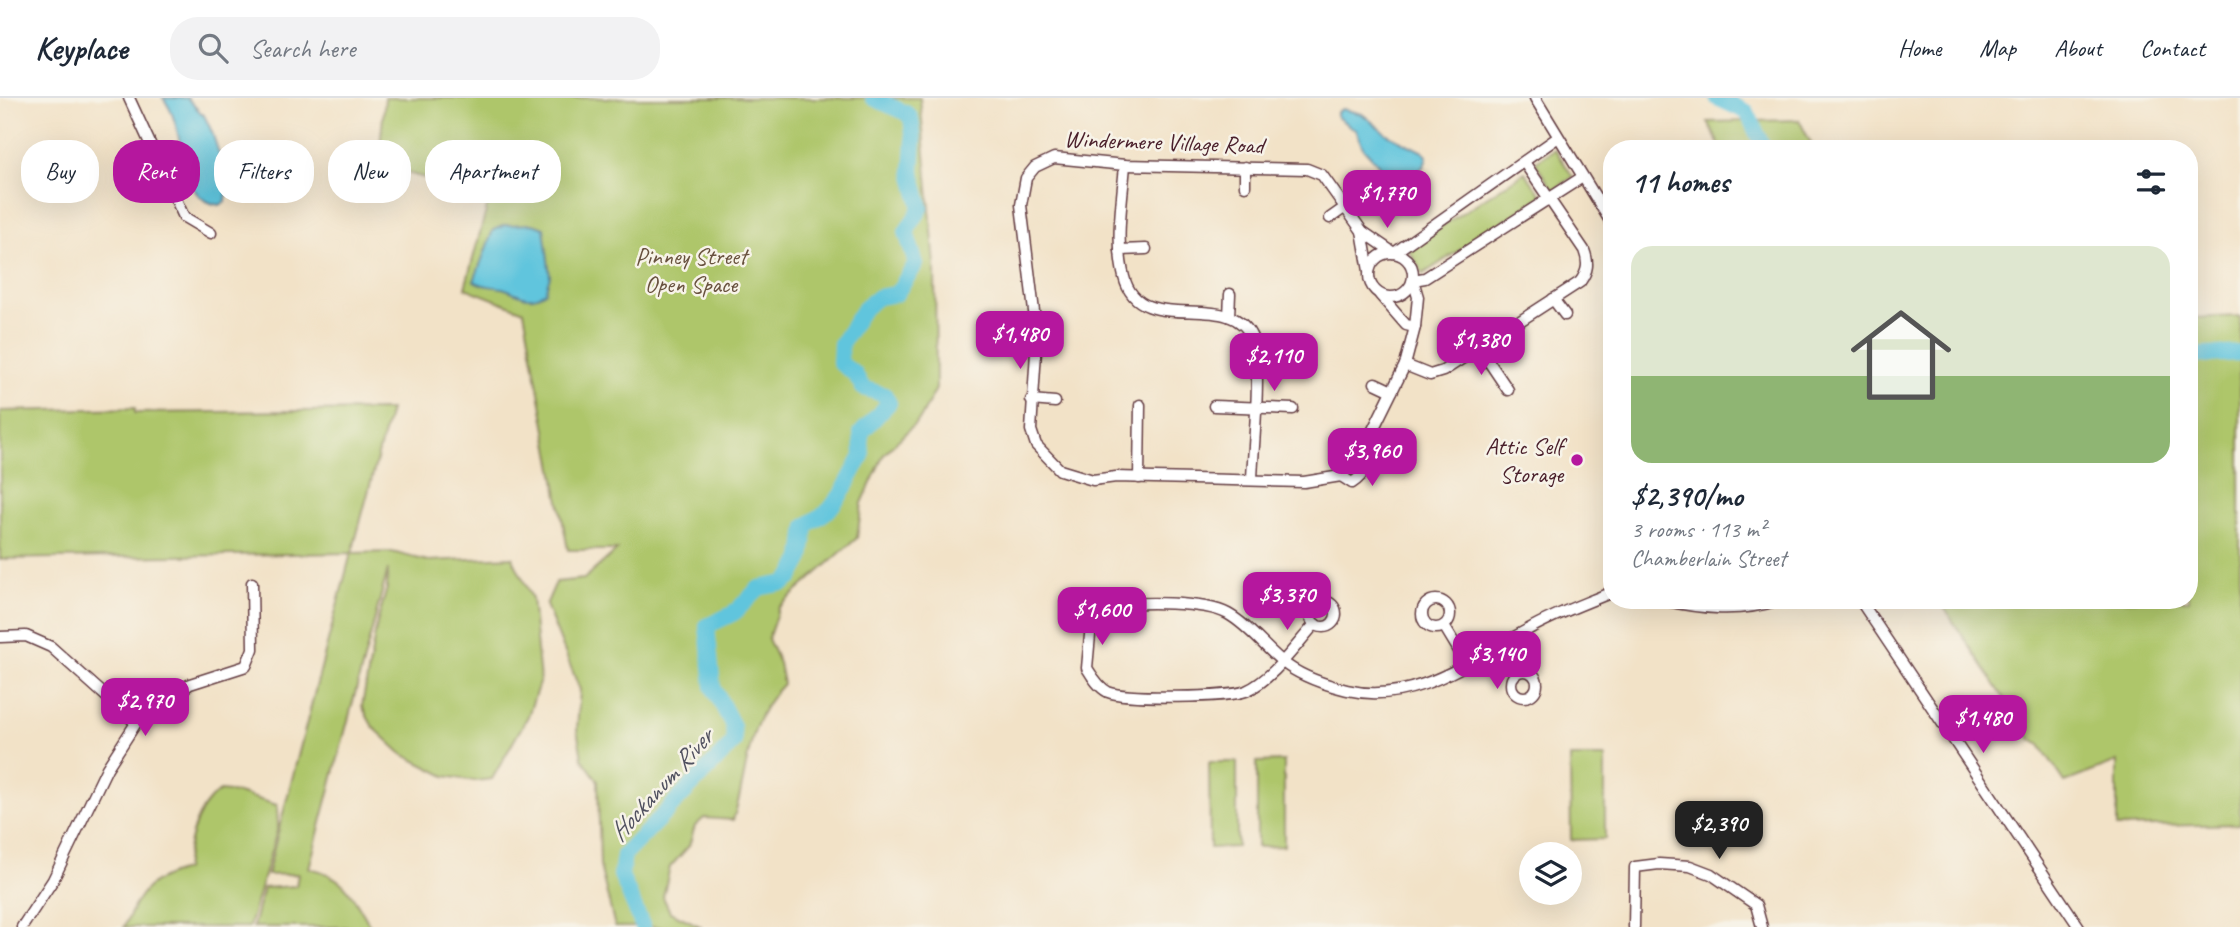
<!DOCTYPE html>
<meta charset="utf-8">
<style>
:root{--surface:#fff;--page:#f2f2f3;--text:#1f2937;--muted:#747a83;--line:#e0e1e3;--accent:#b5179e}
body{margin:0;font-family:Caveat,sans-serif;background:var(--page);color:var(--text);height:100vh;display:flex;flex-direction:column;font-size:26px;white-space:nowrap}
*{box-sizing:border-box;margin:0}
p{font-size:23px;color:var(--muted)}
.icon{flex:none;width:38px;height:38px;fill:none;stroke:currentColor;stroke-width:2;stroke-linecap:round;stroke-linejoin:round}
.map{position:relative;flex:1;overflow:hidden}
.details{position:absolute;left:1603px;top:42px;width:595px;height:469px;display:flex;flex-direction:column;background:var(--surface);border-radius:28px;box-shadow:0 7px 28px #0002}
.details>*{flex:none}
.hud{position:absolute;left:21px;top:42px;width:665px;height:63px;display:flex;gap:14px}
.controls{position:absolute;left:1519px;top:744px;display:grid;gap:14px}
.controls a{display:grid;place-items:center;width:63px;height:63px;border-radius:50%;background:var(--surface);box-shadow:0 7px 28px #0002;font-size:35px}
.price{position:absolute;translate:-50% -60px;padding:0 16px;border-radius:14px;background:var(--accent);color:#fff;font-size:23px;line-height:46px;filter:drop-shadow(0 2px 4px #0008)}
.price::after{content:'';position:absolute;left:50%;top:42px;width:21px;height:16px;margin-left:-10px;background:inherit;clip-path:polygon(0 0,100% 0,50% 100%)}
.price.current{background:#222;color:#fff}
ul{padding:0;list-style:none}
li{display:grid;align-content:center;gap:14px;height:371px;padding:0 28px}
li+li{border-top:2px solid var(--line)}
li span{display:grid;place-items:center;height:217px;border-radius:21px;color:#555}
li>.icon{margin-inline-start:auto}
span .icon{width:126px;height:126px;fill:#fffc;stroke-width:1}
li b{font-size:30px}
h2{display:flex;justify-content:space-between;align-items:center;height:84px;padding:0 28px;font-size:30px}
.chip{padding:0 24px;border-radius:28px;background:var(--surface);box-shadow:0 7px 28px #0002;font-size:24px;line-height:63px}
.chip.current{background:var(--accent);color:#fff}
header{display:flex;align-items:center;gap:42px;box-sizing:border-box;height:98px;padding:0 35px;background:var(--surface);border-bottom:2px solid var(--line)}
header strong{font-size:33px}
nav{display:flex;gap:38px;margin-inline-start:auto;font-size:24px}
.search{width:490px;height:63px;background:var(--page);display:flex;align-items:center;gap:18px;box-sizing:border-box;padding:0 24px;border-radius:28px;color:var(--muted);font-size:26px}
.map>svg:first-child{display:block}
.green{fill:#aec66b;stroke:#7c724b;stroke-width:2}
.water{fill:#60c5dd;stroke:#557284;stroke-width:2}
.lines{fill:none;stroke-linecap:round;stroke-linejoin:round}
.river{stroke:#60c5dd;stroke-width:16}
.minor-casing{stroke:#633c42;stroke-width:13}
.minor{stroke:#fff;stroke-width:10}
.poi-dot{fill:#b5179e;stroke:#f7f3e8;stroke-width:2.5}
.labels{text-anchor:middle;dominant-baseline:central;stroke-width:5;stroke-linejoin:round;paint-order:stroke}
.street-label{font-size:24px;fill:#4a1f2b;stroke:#f7f3e8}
.park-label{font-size:24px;fill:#68513e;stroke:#f7f3e8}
.poi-label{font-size:24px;fill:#4a1f2b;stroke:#f7f3e8;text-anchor:end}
.water-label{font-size:26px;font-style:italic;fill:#515160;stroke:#f7f3e8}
</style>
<header>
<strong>Keyplace</strong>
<div class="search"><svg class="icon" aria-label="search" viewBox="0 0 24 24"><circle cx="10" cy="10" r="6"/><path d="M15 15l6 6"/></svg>Search here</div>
<nav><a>Home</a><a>Map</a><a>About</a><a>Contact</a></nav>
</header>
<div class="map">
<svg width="2240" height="829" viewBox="0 0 2240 829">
<rect width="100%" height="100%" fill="#f7f3e8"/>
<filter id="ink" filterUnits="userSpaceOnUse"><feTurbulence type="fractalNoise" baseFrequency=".0143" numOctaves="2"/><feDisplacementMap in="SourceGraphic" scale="14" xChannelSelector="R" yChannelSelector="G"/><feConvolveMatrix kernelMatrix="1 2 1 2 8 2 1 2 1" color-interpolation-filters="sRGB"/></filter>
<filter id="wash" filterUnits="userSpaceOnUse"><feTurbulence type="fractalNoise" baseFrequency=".00686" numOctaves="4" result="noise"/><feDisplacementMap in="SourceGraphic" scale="28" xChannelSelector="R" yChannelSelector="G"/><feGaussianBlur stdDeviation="1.57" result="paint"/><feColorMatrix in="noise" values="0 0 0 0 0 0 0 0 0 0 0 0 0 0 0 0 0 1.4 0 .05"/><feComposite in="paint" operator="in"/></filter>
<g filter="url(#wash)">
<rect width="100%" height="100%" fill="#f2e2c7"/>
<g class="green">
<path d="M385 0H920L935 167 936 291 920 321 884 356 862 405 857 440 779 509 768 541 779 565 783 586C745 623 749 675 733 722L704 720 695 728 689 748 670 769 663 799 670 814 702 829H615L600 768 598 683 582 660 577 631 580 592 546 507 556 484 584 481 617 452H568L524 213 465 190 490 98 378 67Z"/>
<path d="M1799 22 1814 51H1721L1708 24Z"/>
<path d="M1555 51 1573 79 1553 92 1535 64Z"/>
<path d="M1525 74 1542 98 1423 176 1408 150Z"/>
<path d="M2240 218V726L2117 729V664L2065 684 2040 647 2031 641 1939 502H2189V220Z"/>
<path d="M135 310V315L390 312 352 455 392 454 428 463 512 459 532 500 540 582 528 618 492 681 475 683 445 678 402 656 373 629 368 620 362 608 377 525 387 490 388 471 309 770C347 778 352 798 371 829H253L263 790 296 788 298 776 267 777 351 455 0 461V313Z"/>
<path d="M1570 659H1605V741L1571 742Z"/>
<path d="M1284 663V748L1257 749V664Z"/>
<path d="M1209 664H1237V749L1210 750Z"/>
<path d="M220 693 238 695 277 707 278 729 249 829H124C140 795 146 782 185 772 188 745 195 709 220 693Z"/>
</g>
<g class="water">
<path d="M163 0H187L205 19 212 34 228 83 226 103 220 107C173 102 190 34 163 0Z"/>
<path d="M1342 11 1362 16 1387 36 1423 54 1427 58 1424 68 1411 79 1383 72 1363 50 1357 33 1337 19V14Z"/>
<path d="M533 126 544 130 550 178 545 194C528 206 518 194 502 190 490 188 484 189 474 183L493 132 505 127Z"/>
</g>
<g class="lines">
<g class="river">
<path d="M1717 0 1747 14 1764 51"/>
<path d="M2189 258 2240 255"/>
<path d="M643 829 621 777 624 757 734 644 733 628 713 589 707 528 734 515 759 490 784 485 791 480 802 460 806 428 829 412 842 395 862 358 861 335 889 305 885 297 863 290 855 276 840 265 841 246 864 210 878 199 896 196 916 166 906 134 921 110 912 73 914 43 911 20 906 15 873 0"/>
</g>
</g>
</g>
<g filter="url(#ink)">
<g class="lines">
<defs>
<g id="minor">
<path d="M129 0 184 119 211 135"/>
<path d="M1535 0 1612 126"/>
<path d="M1557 40 1394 155 1362 133 1322 77 1307 71 1125 67 1054 60 1035 69 1026 80 1021 107 1037 238 1031 332 1036 347 1060 372 1093 382 1116 379 1304 384 1341 378 1361 356 1405 267 1415 229 1418 199 1413 182 1425 180 1581 80"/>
<path d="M1125 67C1122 104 1115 143 1124 179 1140 243 1232 186 1253 242 1262 265 1253 352 1252 381"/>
<path d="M1245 88V69"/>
<path d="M1330 120 1347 108"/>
<path d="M1362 133 1369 173"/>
<path d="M1120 152 1146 151"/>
<circle cx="1391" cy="177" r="22"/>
<path d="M1380 197 1406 227 1415 229"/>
<path d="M1553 201 1565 217"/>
<path d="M1229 218 1230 196"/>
<path d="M1479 249 1508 292"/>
<path d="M1405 267 1430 277 1443 273 1580 184C1588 173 1589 165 1584 152L1524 64"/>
<path d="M1375 285 1392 293"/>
<path d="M1031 302 1055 304"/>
<path d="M1214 308 1293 311"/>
<path d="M1341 378 1352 385C1364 377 1368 370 1361 356"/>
<path d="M1139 380 1140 307"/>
<path d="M1662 502C1701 511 1740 515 1778 502"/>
<path d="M1860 502 2079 829"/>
<circle cx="1436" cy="516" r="14"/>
<circle cx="1323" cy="516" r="13"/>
<path d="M1315 526C1295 548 1273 581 1246 593 1229 600 1125 601 1108 594 1098 589 1092 578 1087 570L1091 526C1097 520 1104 513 1112 510 1134 502 1207 504 1228 516 1251 529 1267 553 1288 568 1305 580 1327 587 1347 592 1415 608 1472 561 1529 531 1555 516 1584 506 1612 494"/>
<path d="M1444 528 1467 566"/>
<path d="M0 539 26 538 51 549 136 625"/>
<path d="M1501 546 1519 573"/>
<circle cx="1524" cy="586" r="13"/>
<path d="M22 829 53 782 107 670 136 625 190 586 246 568 253 551 252 485"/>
<path d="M1634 829 1635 769 1659 766 1690 768 1711 776 1756 807 1762 829"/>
</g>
</defs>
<use href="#minor" class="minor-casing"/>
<use href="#minor" class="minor"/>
</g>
</g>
<circle class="poi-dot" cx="1577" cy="362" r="7"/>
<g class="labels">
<g class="street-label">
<text transform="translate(1164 44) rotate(2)">Windermere Village Road</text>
</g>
<g class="park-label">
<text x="691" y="158">Pinney Street<tspan x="691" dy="28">Open Space</tspan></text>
</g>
<g class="poi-label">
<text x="1563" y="348">Attic Self<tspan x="1563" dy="28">Storage</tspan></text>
</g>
<g class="water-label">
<text transform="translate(661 687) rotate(-48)">Hockanum River</text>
</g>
</g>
</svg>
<div class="controls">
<a><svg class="icon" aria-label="layers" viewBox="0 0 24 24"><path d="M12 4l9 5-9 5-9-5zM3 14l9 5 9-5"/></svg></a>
</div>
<b class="price" style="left:1387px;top:132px">$1,770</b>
<b class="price" style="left:1020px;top:273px">$1,480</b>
<b class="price" style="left:1481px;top:279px">$1,380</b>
<b class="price" style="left:1274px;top:295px">$2,110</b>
<b class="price" style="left:1372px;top:390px">$3,960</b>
<b class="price" style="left:1287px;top:534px">$3,370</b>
<b class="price" style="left:1102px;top:549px">$1,600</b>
<b class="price" style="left:1497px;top:593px">$3,140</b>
<b class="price" style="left:145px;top:640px">$2,970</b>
<b class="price" style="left:1983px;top:657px">$1,480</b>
<b class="price current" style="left:1719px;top:763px">$2,390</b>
<div class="hud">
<a class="chip">Buy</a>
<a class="chip current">Rent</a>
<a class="chip">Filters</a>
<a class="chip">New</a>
<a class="chip">Apartment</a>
</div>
<section class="details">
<h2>11 homes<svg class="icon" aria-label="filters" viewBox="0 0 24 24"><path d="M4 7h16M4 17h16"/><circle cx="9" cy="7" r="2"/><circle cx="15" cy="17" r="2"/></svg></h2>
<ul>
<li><span style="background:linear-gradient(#dfe7d0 60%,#8fb573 0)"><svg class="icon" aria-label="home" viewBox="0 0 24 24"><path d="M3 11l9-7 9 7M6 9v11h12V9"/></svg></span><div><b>$2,390/mo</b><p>3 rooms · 113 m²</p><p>Chamberlain Street</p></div></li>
</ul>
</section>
</div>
